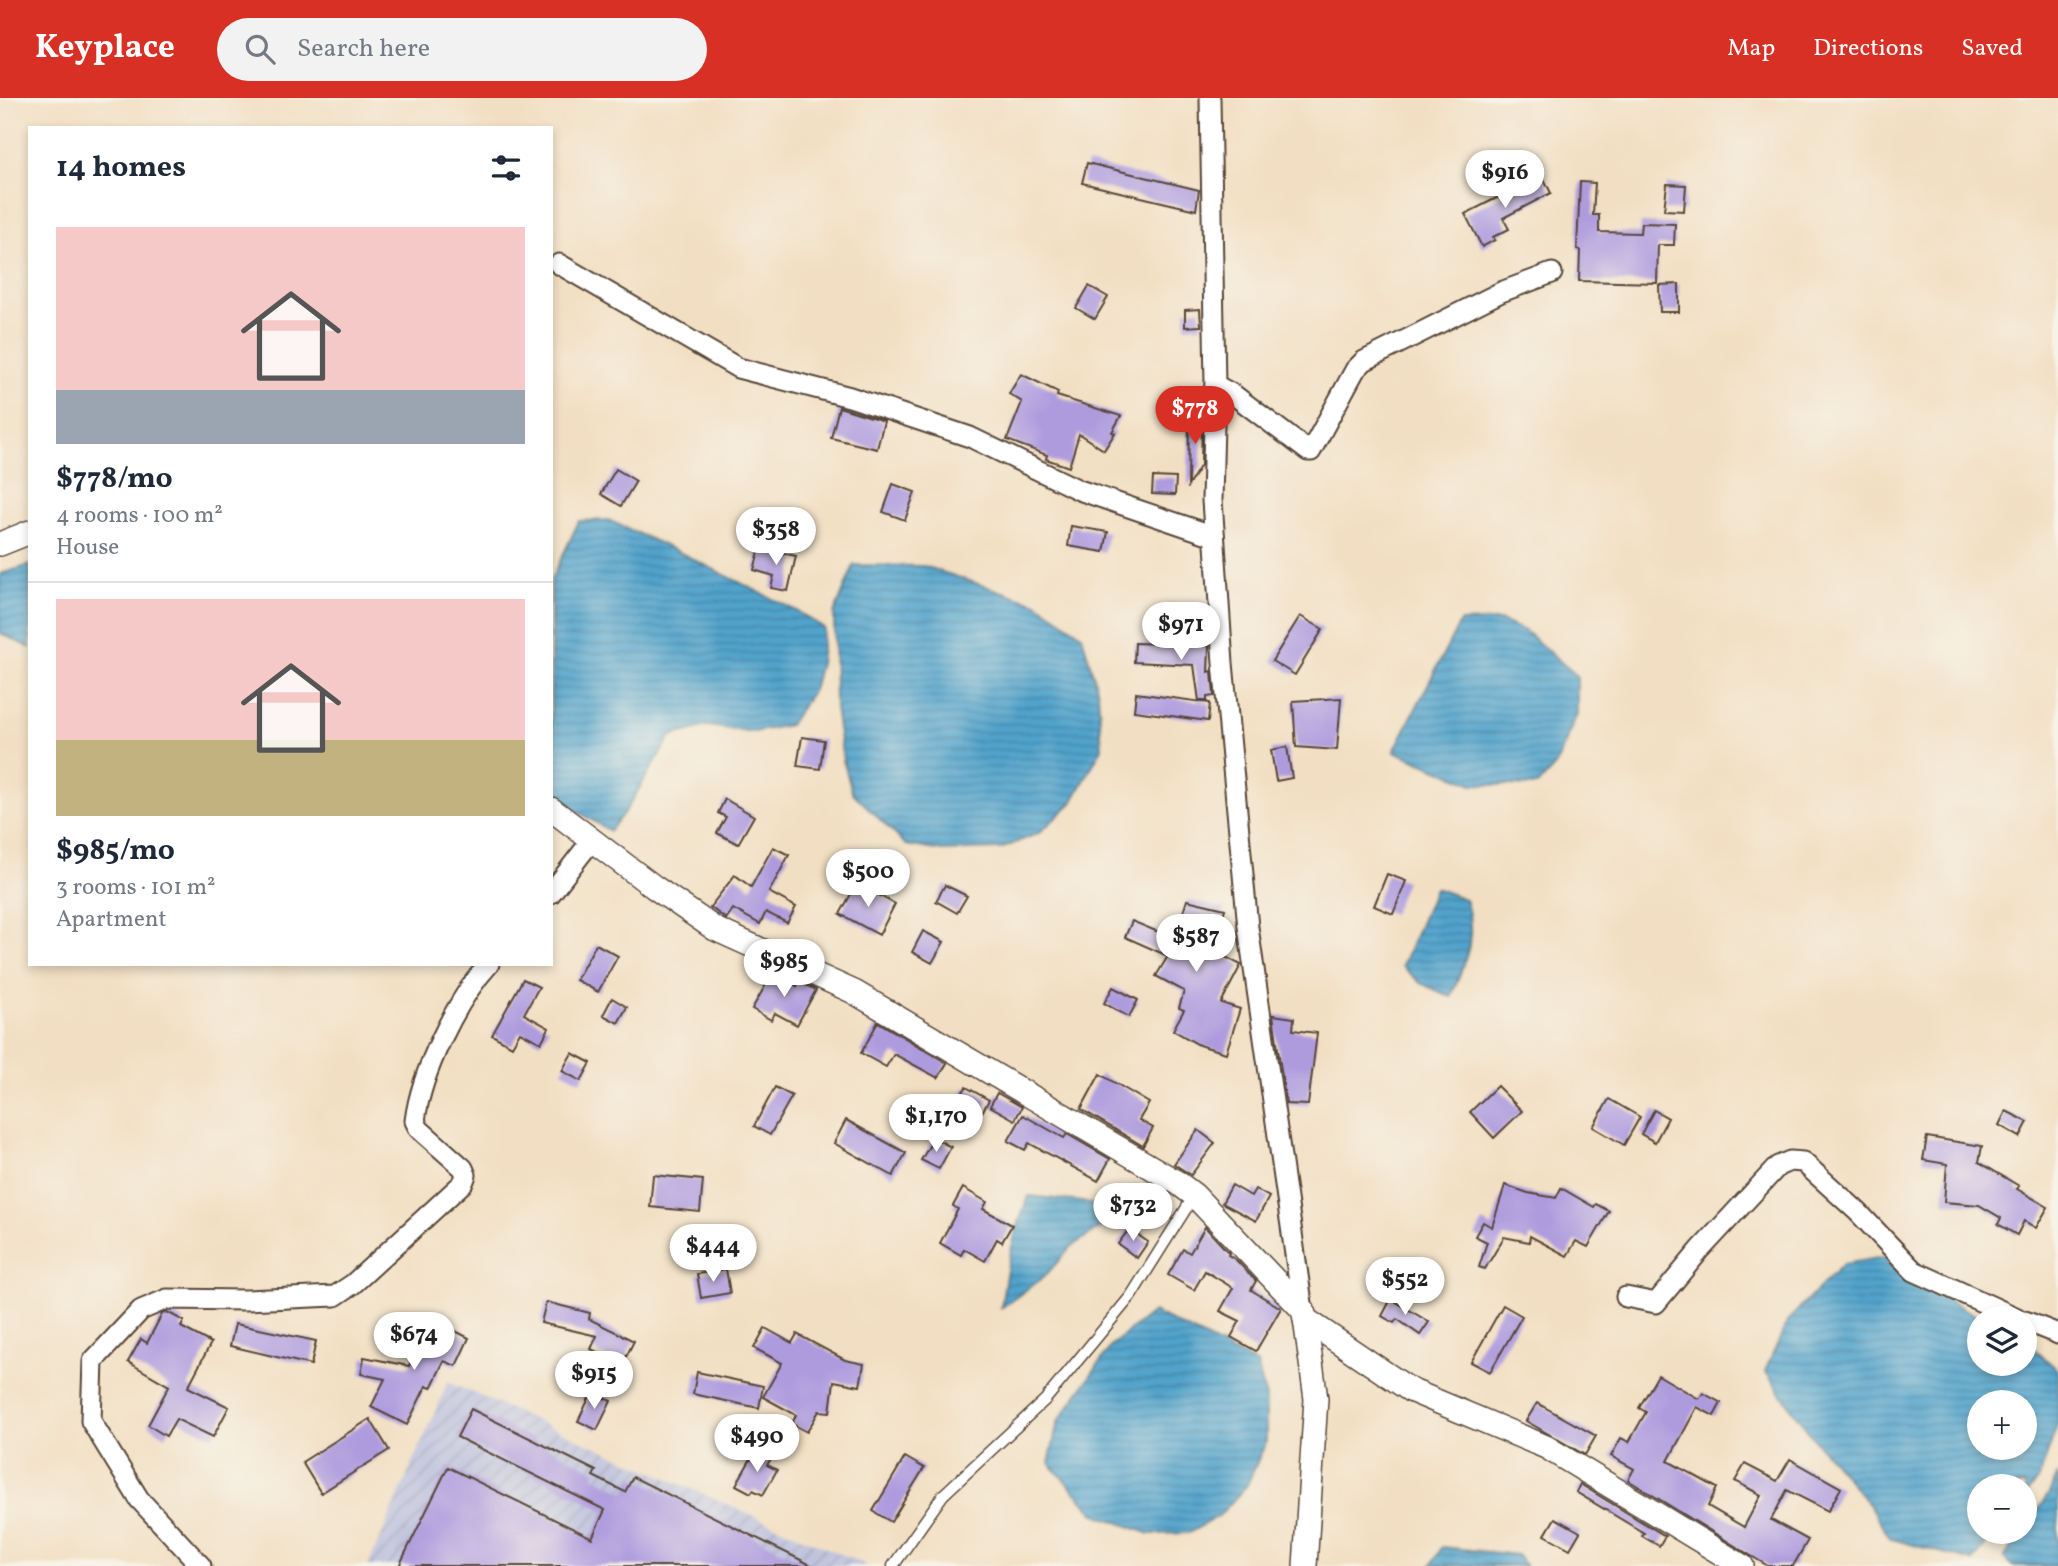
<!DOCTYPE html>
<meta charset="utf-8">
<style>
:root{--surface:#fff;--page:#f2f2f3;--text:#1f2937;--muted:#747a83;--line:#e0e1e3;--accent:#d93025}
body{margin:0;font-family:Vollkorn,serif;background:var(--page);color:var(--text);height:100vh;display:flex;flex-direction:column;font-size:26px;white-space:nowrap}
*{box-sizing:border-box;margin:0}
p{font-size:23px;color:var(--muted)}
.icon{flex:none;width:38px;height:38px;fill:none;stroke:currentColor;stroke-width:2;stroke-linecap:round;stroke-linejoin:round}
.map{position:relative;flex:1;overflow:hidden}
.details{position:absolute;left:28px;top:28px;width:525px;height:840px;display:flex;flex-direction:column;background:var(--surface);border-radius:0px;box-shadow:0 4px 10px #0003}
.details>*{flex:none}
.fabs{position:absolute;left:1967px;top:1208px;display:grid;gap:14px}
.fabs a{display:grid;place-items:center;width:70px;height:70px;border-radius:50%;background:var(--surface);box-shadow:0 4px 10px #0003;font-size:35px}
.price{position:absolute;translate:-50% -60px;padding:0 16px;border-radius:24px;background:#fff;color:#222;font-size:23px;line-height:46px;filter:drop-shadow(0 2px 4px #0008)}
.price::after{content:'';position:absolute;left:50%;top:42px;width:21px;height:16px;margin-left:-10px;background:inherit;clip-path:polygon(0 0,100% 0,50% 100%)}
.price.active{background:var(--accent);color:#fff}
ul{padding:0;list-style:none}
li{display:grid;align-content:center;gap:14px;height:371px;padding:0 28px}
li+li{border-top:2px solid var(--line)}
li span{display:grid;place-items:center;height:217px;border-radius:0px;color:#555}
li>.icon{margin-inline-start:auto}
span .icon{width:126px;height:126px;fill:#fffc;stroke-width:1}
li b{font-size:30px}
h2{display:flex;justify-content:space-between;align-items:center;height:84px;padding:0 28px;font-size:30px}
header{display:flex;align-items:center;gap:42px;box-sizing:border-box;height:98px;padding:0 35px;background:var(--accent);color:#fff}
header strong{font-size:33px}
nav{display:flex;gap:38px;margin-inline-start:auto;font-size:24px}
.search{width:490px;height:63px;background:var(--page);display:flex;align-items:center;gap:18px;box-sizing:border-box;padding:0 24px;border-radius:38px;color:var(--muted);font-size:26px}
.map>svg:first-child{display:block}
.industrial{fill:url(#industrial-furrows)}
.water{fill:url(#water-rules);stroke:#466675;stroke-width:2;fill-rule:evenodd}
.building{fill:#ae9bde}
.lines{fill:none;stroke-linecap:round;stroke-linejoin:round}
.service-casing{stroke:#564537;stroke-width:13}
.minor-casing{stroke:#564537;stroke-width:23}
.tertiary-casing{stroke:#564537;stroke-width:26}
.service{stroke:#fff;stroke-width:10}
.minor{stroke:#fff;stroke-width:19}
.tertiary{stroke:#fff;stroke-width:23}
</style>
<header>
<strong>Keyplace</strong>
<div class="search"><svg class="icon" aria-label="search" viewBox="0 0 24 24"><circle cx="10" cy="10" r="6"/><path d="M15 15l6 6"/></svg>Search here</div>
<nav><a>Map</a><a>Directions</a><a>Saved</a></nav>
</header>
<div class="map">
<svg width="2058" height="1468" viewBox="0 0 2058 1468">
<defs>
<pattern id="industrial-furrows" width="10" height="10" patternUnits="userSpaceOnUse" patternTransform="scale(1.75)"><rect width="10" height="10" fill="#bfc2dd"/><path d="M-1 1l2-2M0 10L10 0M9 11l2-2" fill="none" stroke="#a5a7bd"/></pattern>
<pattern id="water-rules" width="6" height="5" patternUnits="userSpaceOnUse" patternTransform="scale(1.75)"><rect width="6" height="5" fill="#51a3cc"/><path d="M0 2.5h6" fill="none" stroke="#4485a5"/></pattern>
</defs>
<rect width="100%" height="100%" fill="#f7f3e8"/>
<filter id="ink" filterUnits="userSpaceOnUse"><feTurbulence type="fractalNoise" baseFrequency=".0143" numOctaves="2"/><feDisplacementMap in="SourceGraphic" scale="14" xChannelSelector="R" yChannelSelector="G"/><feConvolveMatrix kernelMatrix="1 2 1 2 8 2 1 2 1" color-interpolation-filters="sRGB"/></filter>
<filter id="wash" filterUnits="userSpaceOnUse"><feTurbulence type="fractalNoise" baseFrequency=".00686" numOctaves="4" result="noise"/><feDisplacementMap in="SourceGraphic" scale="28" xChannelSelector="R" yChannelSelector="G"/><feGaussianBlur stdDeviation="1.57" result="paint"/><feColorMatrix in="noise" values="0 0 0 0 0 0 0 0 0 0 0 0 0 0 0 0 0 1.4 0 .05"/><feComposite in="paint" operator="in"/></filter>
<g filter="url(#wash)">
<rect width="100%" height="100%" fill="#f2dfc3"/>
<path class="industrial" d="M448 1284 868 1468H368Z"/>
<g class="water">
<path d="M608 422 681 455 797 513 824 530 820 565 813 592 789 627 754 634 707 628 671 638 628 709 610 733 551 698V482L579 423Z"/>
<path d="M30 467V550L0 535V476Z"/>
<path d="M854 467 924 468 1037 505 1082 537 1098 594 1102 650 1072 705 1039 735 1001 751 942 753 906 747 852 694 843 662 835 611 834 516Z"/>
<path d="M1501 523 1525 533 1577 578V616L1556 667 1537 688 1473 686 1394 653 1460 524Z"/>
<path d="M1435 790 1465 801C1478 839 1465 864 1451 899L1420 885 1402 868Z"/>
<path d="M1029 1098 1083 1104 1119 1113 1109 1124 1071 1149 1045 1178 1001 1210C1006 1171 1013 1135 1029 1098Z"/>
<path d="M1884 1159 1953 1205 1981 1220 1979 1265H2025V1243L2058 1272V1325L2038 1382 2025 1398V1388H1979V1433H1997L1973 1463 1891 1441 1867 1404 1812 1339 1765 1273 1789 1221 1843 1166ZM1979 1304H2025V1349H1979Z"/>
<path d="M1153 1214 1257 1266 1266 1300V1344L1247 1387 1220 1417 1189 1435 1150 1436 1095 1416 1049 1365 1058 1324 1112 1247Z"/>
<path d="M2058 1376V1468H2012L2004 1460 2050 1394Z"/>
<path d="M1442 1449 1517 1457 1526 1468H1431Z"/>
</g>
<g id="blocks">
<g class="building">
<path d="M1087 65 1199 92 1196 112 1082 85Z"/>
<path d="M1542 77 1551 95 1503 120 1509 131 1493 139 1495 142 1482 149 1465 116Z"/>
<path d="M1580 84 1595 85 1593 117H1599V134L1640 135 1641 125 1675 126 1674 147H1658L1657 185 1579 183 1580 152 1577 151Z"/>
<path d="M1667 86 1686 87 1684 113 1664 112Z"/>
<path d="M1679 186V214H1660L1659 187Z"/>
<path d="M1089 188 1108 199 1095 221 1076 210Z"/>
<path d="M1200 211 1201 228 1185 229V212Z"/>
<path d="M1021 276 1058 294 1057 298 1121 318 1112 334 1115 335 1104 352 1079 336 1069 369 1046 361 1047 357 1007 342 1022 304 1009 296Z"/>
<path d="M839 309 884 323 877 351 831 340Z"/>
<path d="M1189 318H1202L1201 367 1188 388Z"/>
<path d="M616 371 636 383 621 408 601 396Z"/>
<path d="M1153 379 1176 380 1175 397 1152 396Z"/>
<path d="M893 386 915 394 905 422 883 414Z"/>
<path d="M1071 428 1108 434 1104 454 1068 448Z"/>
<path d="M760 450 796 458 788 493 771 490 774 478 754 472Z"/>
<path d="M1300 518 1323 531 1295 577 1272 563Z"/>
<path d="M1135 545 1209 548 1208 574 1212 573 1214 598 1207 599V603H1199L1194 567 1134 564Z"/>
<path d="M1136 595 1210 605 1208 623 1134 613Z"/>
<path d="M1341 600 1337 652 1296 649 1293 603Z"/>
<path d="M802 639 824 642 820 671 797 668Z"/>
<path d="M1287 649 1292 680 1276 683 1271 652Z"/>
<path d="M725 701 754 718 738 746 717 735 726 719 718 715Z"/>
<path d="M773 749 789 757 769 794 796 809 787 825 766 814 760 826 733 811 726 821 710 809 735 777 751 789Z"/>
<path d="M1387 776 1406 783 1393 816 1374 808Z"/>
<path d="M857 785 895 806 879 837 840 816Z"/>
<path d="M945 787 967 798 957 815 936 803Z"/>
<path d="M1187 802 1225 811 1212 852 1241 867 1221 905 1240 911 1226 955 1199 947 1173 932 1184 912 1179 910 1184 893 1156 878 1168 858 1125 839 1132 823 1175 841Z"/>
<path d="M923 833 944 844 932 865 912 854Z"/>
<path d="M596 846 618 858 598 894 576 882Z"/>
<path d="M773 874 797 888 799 884 816 892 797 927 775 915 771 922 752 911Z"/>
<path d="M523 881 539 889 524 916 549 930 541 945 520 934 512 948 492 937Z"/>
<path d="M1113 889 1138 902 1129 919 1104 905Z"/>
<path d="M612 900 627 909 618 925 603 917Z"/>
<path d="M1273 917 1294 920 1293 932 1317 935 1308 1007 1286 1006Z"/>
<path d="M878 924 947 965 938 980 894 956 886 969 861 955Z"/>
<path d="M572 955 591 965 581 983 562 973Z"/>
<path d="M1100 976 1149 1005 1139 1022 1153 1030 1143 1048 1081 1011Z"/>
<path d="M1497 988 1522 1013 1494 1040 1470 1014Z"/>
<path d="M775 989 792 998 770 1037 754 1028Z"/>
<path d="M966 989 989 1002 968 1039 948 1027 961 1004 958 1002Z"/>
<path d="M997 995 1022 1009 1015 1022 990 1008Z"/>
<path d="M1609 1001 1640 1019 1624 1047 1593 1029Z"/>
<path d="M1654 1012 1668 1020 1655 1044 1641 1036Z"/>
<path d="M2006 1013 2028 1024 2020 1039 1999 1027Z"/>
<path d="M1023 1017 1064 1040 1067 1036 1110 1061 1098 1083 1029 1045 1025 1052 1008 1043Z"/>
<path d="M846 1022 906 1055 893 1078 834 1045Z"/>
<path d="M1198 1032 1215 1045 1191 1077 1174 1066Z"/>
<path d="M1927 1039 1982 1048 1979 1064 2019 1088 2017 1091 2048 1109 2036 1130 2024 1123 2017 1137 1998 1126 2001 1120 1979 1107 1944 1104 1947 1066 1923 1062Z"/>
<path d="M934 1040 951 1049 939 1071 921 1062Z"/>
<path d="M653 1077 703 1082 700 1114 650 1109Z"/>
<path d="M1232 1087 1251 1098 1255 1091 1269 1099 1256 1123 1222 1105Z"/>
<path d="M1505 1087 1528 1095 1556 1100 1561 1090 1594 1109 1596 1106 1609 1113 1588 1149 1576 1143 1567 1158 1530 1138 1529 1144 1504 1139 1485 1171 1479 1169 1487 1144 1475 1138 1483 1124 1492 1129Z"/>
<path d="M963 1090 987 1104 983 1111 1012 1127 1002 1144 997 1141 985 1163 964 1151 961 1157 940 1145 958 1111 953 1108Z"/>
<path d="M1205 1129 1229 1155 1228 1157 1236 1162 1256 1183 1251 1192 1281 1210 1256 1253 1231 1239 1240 1223 1220 1213 1233 1190 1205 1173 1194 1192 1168 1177 1183 1151 1190 1155Z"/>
<path d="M1129 1131 1148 1144 1137 1160 1118 1146Z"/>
<path d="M726 1171 730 1195 701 1200 697 1176Z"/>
<path d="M1391 1201 1429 1224 1420 1237 1397 1221 1394 1225 1382 1218Z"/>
<path d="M546 1204 590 1215 589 1221 634 1243 622 1267 591 1251 597 1238 541 1225Z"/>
<path d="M1503 1207 1522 1218 1490 1274 1471 1264Z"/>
<path d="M167 1214 184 1223 181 1229 211 1245 188 1289 229 1309 213 1339 176 1321 166 1338 148 1327 169 1288 128 1264 141 1241 147 1245 162 1216Z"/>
<path d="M432 1221 469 1240 456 1268 444 1263 431 1290 426 1288 407 1327 371 1309 385 1281 361 1276 364 1259 409 1268Z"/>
<path d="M235 1226 316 1243 311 1267 230 1248Z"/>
<path d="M765 1230 792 1245 797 1236 845 1262 864 1266 860 1288 834 1283 830 1314 819 1313 807 1334 792 1326 796 1317 763 1299 782 1265 754 1250Z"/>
<path d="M697 1274 763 1288 759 1310 693 1296Z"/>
<path d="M1658 1277 1699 1301 1703 1295 1721 1305 1714 1318 1697 1309 1668 1363 1717 1390 1708 1408 1744 1429 1761 1397 1735 1383 1745 1366 1777 1383 1790 1361 1841 1390 1828 1413 1787 1392 1771 1422 1808 1442 1793 1468H1768L1753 1459 1628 1382 1634 1371 1611 1358 1621 1340 1629 1344 1646 1314 1639 1310Z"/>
<path d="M592 1294 611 1303 597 1332 578 1323Z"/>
<path d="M1537 1305 1596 1338 1585 1357 1526 1323Z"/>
<path d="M471 1311 596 1373 593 1378 625 1394 633 1379 813 1468H399L448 1369 592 1440 605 1412 457 1339Z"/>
<path d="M370 1321 389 1352 321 1395 302 1364Z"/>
<path d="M757 1350 772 1359 767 1367 777 1372 763 1397 753 1392 751 1395 736 1387Z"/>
<path d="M905 1359 924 1370 891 1424 873 1413Z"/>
<path d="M1580 1386 1665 1438 1659 1448 1642 1438 1644 1435 1576 1394Z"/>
<path d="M1555 1420 1580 1434 1570 1451 1545 1437Z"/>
</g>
</g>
</g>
<g filter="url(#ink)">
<use href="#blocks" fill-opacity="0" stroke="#564537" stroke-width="2"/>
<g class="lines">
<defs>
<path id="service" d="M893 1468 943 1397 1045 1302 1131 1198 1194 1098"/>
<g id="minor">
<path d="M1210 0 1215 287 1212 402 1223 565 1248 829 1303 1212"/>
<path d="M559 166 738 270 850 299 970 339 1079 392 1214 438"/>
<path d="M1215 287 1234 297 1308 353H1311L1355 272 1364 263 1501 194 1552 175"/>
<path d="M551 795 592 742"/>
<path d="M1626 1199 1656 1205 1700 1152 1778 1068 1790 1063 1803 1064 1858 1114 1914 1173 2017 1220"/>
<path d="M2025 1223 2058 1236"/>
<path d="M201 1468 139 1401 91 1323 93 1263 141 1212 167 1201 246 1202 335 1198 353 1186 463 1085 466 1077 463 1070 419 1031 415 1023C421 975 456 902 489 866"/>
</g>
<g id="tertiary">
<path d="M0 446 30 434"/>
<path d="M551 711 654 789 715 831 854 894 1178 1085 1194 1097 1303 1212 1305 1221 1316 1301 1305 1468"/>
<path d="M1305 1221 1410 1292 1546 1349 1742 1468"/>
</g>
</defs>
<use href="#service" class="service-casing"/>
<use href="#minor" class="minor-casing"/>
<use href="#tertiary" class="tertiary-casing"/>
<use href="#service" class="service"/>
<use href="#minor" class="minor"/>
<use href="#tertiary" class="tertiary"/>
</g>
</g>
</svg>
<div class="fabs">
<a><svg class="icon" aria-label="layers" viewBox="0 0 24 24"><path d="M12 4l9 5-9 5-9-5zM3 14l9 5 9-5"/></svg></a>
<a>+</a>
<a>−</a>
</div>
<b class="price" style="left:1505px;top:112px">$916</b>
<b class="price active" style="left:1195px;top:348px">$778</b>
<b class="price" style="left:776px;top:469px">$358</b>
<b class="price" style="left:1181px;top:564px">$971</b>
<b class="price" style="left:868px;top:811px">$500</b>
<b class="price" style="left:1196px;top:876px">$587</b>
<b class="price" style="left:784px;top:901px">$985</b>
<b class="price" style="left:936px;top:1056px">$1,170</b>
<b class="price" style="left:1133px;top:1145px">$732</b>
<b class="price" style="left:713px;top:1186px">$444</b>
<b class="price" style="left:1405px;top:1219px">$552</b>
<b class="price" style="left:414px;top:1274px">$674</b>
<b class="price" style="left:594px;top:1313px">$915</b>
<b class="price" style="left:757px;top:1376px">$490</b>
<section class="details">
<h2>14 homes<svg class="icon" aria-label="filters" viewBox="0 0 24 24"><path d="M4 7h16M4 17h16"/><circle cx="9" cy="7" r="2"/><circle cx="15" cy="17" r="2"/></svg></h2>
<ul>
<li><span style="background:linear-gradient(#f6c9c9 75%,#9aa5b1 0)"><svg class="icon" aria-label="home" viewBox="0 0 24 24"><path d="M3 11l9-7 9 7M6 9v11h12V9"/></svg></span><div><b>$778/mo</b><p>4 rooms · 100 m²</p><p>House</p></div></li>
<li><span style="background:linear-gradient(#f6c9c9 65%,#c2b280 0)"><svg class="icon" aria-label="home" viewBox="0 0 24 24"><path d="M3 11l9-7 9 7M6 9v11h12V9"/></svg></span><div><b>$985/mo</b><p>3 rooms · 101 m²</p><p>Apartment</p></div></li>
</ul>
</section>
</div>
